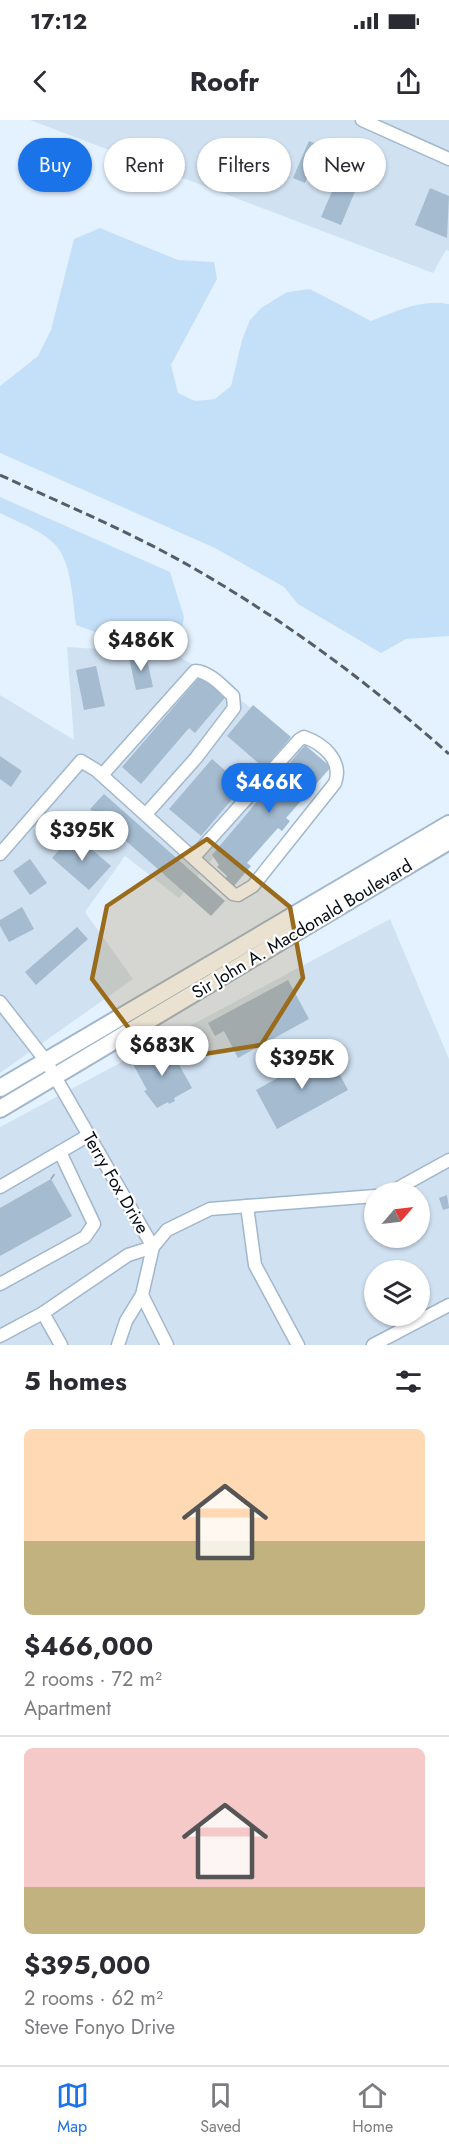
<!DOCTYPE html>
<meta charset="utf-8">
<style>
:root{--surface:#fff;--page:#f7f7f7;--text:#2b2b33;--muted:#7c7c81;--line:#e1e1e2;--accent:#1a73e8}
body{margin:0;font-family:Jost,sans-serif;background:var(--page);color:var(--text);height:100vh;display:flex;flex-direction:column;font-size:22px;white-space:nowrap}
*{box-sizing:border-box;margin:0}
p{font-size:20px;color:var(--muted)}
.icon{flex:none;width:33px;height:33px;fill:none;stroke:currentColor;stroke-width:2;stroke-linecap:round;stroke-linejoin:round}
.map{position:relative;height:1225px;overflow:hidden}
.side{display:flex;flex-direction:column;background:var(--surface);flex:1}
.side>*{flex:none}
.hud{position:absolute;left:18px;top:18px;width:414px;height:54px;display:flex;gap:12px}
.needle{width:39px;rotate:62deg}
.buttons{position:absolute;left:364px;top:1062px;display:grid;gap:12px}
.buttons a{display:grid;place-items:center;width:66px;height:66px;border-radius:50%;background:var(--surface);box-shadow:0 2px 4px #0004;font-size:30px}
.price{position:absolute;translate:-50% -51px;padding:0 14px;border-radius:21px;background:#fff;color:#222;font-size:20px;line-height:39px;filter:drop-shadow(0 2px 3px #0008)}
.price::after{content:'';position:absolute;left:50%;top:36px;width:18px;height:14px;margin-left:-9px;background:inherit;clip-path:polygon(0 0,100% 0,50% 100%)}
.price.selected{background:var(--accent);color:#fff}
ul{padding:0;list-style:none}
li{display:grid;align-content:center;gap:12px;height:318px;padding:0 24px}
li+li{border-top:2px solid var(--line)}
li span{display:grid;place-items:center;height:186px;border-radius:9px;color:#555}
li>.icon{margin-inline-start:auto}
span .icon{width:108px;height:108px;fill:#fffc;stroke-width:1}
li b{font-size:26px}
h2{display:flex;justify-content:space-between;align-items:center;height:72px;padding:0 24px;font-size:26px}
.chip{padding:0 21px;border-radius:27px;background:var(--surface);box-shadow:0 2px 4px #0004;font-size:21px;line-height:54px}
.chip.selected{background:var(--accent);color:#fff}
.status{display:flex;justify-content:space-between;align-items:center;height:42px;padding:0 30px;background:var(--surface);direction:ltr}
.status svg{height:16px;fill:currentColor}
header{display:flex;justify-content:space-between;align-items:center;height:78px;padding:0 24px;background:var(--surface);font-size:27px;font-weight:700}
.dock{display:flex;justify-content:space-around;align-items:center;height:84px;border-top:2px solid var(--line);background:var(--surface);font-size:16px;color:var(--muted)}
.dock a{display:grid;justify-items:center;gap:3px}
.dock .selected{color:var(--accent)}
.map>svg:first-child{display:block}
.built{fill:#d0e1f2;fill-rule:evenodd}
.green{fill:#c4e0f9}
.building{fill:#a4bbd0}
.lines{fill:none;stroke-linecap:round;stroke-linejoin:round}
.minor-casing{stroke:#a1b7cc;stroke-width:15}
.major-casing{stroke:#a1b7cc;stroke-width:20}
.path{stroke:#97a3ae;stroke-width:1.5;stroke-dasharray:6 3;stroke-linecap:butt}
.minor{stroke:#fff;stroke-width:12}
.major{stroke:#fff;stroke-width:16}
.rail{stroke:#555e67;stroke-width:3;stroke-dasharray:9 4.5;stroke-linecap:butt}
.marked{fill:#996b1b;fill-opacity:0.2;stroke:#996b1b;stroke-width:4.5;stroke-linejoin:round}
.labels{text-anchor:middle;dominant-baseline:central;stroke-width:4.5;stroke-linejoin:round;paint-order:stroke}
.street-label{font-size:18px;fill:#060d14;stroke:#fff}
</style>
<div class="status"><b>17:12</b><svg viewBox="0 0 49 12"><path d="M0 12V9h3v3zM5 12V6h3v6zM10 12V3h3v9zM15 12V0h3v12zM26 1h20v11H26zM47 4h2v5h-2z"/></svg></div>
<header><svg class="icon" aria-label="back" viewBox="0 0 24 24"><path d="M15 5l-7 7 7 7"/></svg>Roofr<svg class="icon" aria-label="share" viewBox="0 0 24 24"><path d="M12 15V3M7 8l5-5 5 5M5 13v7h14v-7"/></svg></header>
<div class="map">
<svg width="449" height="1225" viewBox="0 0 449 1225">
<rect width="100%" height="100%" fill="#e4f2ff"/>
<g class="built">
<path d="M30 0H449V131L446 130 433 153Z"/>
<path d="M67 527 174 534 206 552 304 631 179 778 125 736 85 792 133 859 0 953V575L74 620Z"/>
<path d="M390 799 449 939V1225H0V1007ZM375 1072H420V1118H375ZM375 1150H420V1196H375Z"/>
</g>
<g class="green">
<path d="M100 108 178 140 214 142 217 159 171 245 178 273 195 281 215 279 231 266 242 220 250 200 261 188 287 172 310 169 371 201C398 191 420 179 449 184V516L406 519 381 533 298 484 284 467 215 428 0 333V266L38 236 51 210 74 119Z"/>
<path d="M0 377 170 452 184 497 182 509 157 528 126 523 76 505C73 482 72 451 60 431 48 412 19 403 0 393Z"/>
</g>
<g class="building">
<path d="M309 21 321 26 305 63 293 58Z"/>
<path d="M347 37 366 45 341 105 321 97Z"/>
<path d="M430 68 449 76 447 118 415 105Z"/>
<path d="M146 535 153 567 136 570 129 538Z"/>
<path d="M96 546 105 586 84 590 76 550Z"/>
<path d="M203 553 228 574 195 613 189 608 141 664 122 647Z"/>
<path d="M253 585 291 617 264 648 227 616Z"/>
<path d="M305 625 331 647 286 698 290 701 282 711 278 708 247 743 251 746 234 766 225 759 227 756 217 747 219 745 212 735Z"/>
<path d="M0 636 22 651 11 667 0 659Z"/>
<path d="M212 639 243 666 201 716 169 689Z"/>
<path d="M104 674 225 781 211 796 90 689Z"/>
<path d="M74 714 111 746 89 770 52 738Z"/>
<path d="M30 739 47 763 30 775 13 751Z"/>
<path d="M22 787 34 809 9 822 0 806V800Z"/>
<path d="M77 807 88 819 36 865 25 852Z"/>
<path d="M288 860 309 899 238 938 224 911 215 916 208 903Z"/>
<path d="M168 925 192 968 174 978 175 981 169 984 168 982 157 988 144 971 147 970 133 944Z"/>
<path d="M327 931 348 970 277 1009 256 970Z"/>
<path d="M51 1059 72 1096 0 1136V1088Z"/>
<path d="M447 1075 449 1088 443 1090 439 1078Z"/>
</g>
<g class="lines">
<defs>
<g id="minor">
<path d="M362 0 449 39"/>
<path d="M102 655 195 551C209 551 223 567 233 576L234 588 196 638 147 693"/>
<path d="M0 734 81 641 96 650 233 774 238 775 253 766 335 663C343 641 324 624 304 617L299 620 194 737"/>
<path d="M0 882 46 941 153 1127"/>
<path d="M0 1067 89 1015"/>
<path d="M391 1072 449 1040"/>
<path d="M247 1086 255 1145 298 1225"/>
<path d="M0 1164 85 1117 94 1104 60 1032"/>
<path d="M142 1175 167 1225"/>
<path d="M43 1193 61 1225"/>
<path d="M0 1216 43 1193 128 1135 153 1127"/>
<path d="M118 1225 126 1201 142 1175 153 1127 167 1110 210 1089 375 1076"/>
<path d="M373 1225 449 1185"/>
</g>
<g id="major">
<path d="M0 968 449 704"/>
<path d="M0 989 449 721"/>
</g>
</defs>
<use href="#minor" class="minor-casing"/>
<use href="#major" class="major-casing"/>
<path class="path" d="M51 1059 56 1052"/>
<use href="#minor" class="minor"/>
<use href="#major" class="major"/>
<path class="rail" d="M0 355C63 384 128 411 188 445 283 499 368 562 449 634"/>
</g>
<path class="marked" d="M207 719 290 787 303 858 261 925 154 942 92 859 107 786Z"/>
<g class="labels">
<g class="street-label">
<text transform="translate(302 809) rotate(-31)">Sir John A. Macdonald Boulevard</text>
<text transform="translate(116 1063) rotate(60)">Terry Fox Drive</text>
</g>
</g>
</svg>
<div class="buttons">
<a><svg class="needle" viewBox="-14 -14 28 28"><path d="M0-13l5 13h-10z" fill="#e53935"/><path d="M0 13l5-13h-10z" fill="#7c7c81"/></svg></a>
<a><svg class="icon" aria-label="layers" viewBox="0 0 24 24"><path d="M12 4l9 5-9 5-9-5zM3 14l9 5 9-5"/></svg></a>
</div>
<b class="price" style="left:141px;top:552px">$486K</b>
<b class="price selected" style="left:269px;top:694px">$466K</b>
<b class="price" style="left:82px;top:742px">$395K</b>
<b class="price" style="left:162px;top:957px">$683K</b>
<b class="price" style="left:302px;top:970px">$395K</b>
<div class="hud">
<a class="chip selected">Buy</a>
<a class="chip">Rent</a>
<a class="chip">Filters</a>
<a class="chip">New</a>
</div>
</div>
<section class="side">
<h2>5 homes<svg class="icon" aria-label="filters" viewBox="0 0 24 24"><path d="M4 7h16M4 17h16"/><circle cx="9" cy="7" r="2"/><circle cx="15" cy="17" r="2"/></svg></h2>
<ul>
<li><span style="background:linear-gradient(#ffd9b3 60%,#c2b280 0)"><svg class="icon" aria-label="home" viewBox="0 0 24 24"><path d="M3 11l9-7 9 7M6 9v11h12V9"/></svg></span><div><b>$466,000</b><p>2 rooms · 72 m²</p><p>Apartment</p></div></li>
<li><span style="background:linear-gradient(#f6c9c9 75%,#c2b280 0)"><svg class="icon" aria-label="home" viewBox="0 0 24 24"><path d="M3 11l9-7 9 7M6 9v11h12V9"/></svg></span><div><b>$395,000</b><p>2 rooms · 62 m²</p><p>Steve Fonyo Drive</p></div></li>
</ul>
</section>
<nav class="dock">
<a class="selected"><svg class="icon" aria-label="map" viewBox="0 0 24 24"><path d="M3 6l6-2 6 2 6-2v14l-6 2-6-2-6 2zM9 4v14M15 6v14"/></svg>Map</a>
<a><svg class="icon" aria-label="saved" viewBox="0 0 24 24"><path d="M7 4h10v16l-5-4-5 4z"/></svg>Saved</a>
<a><svg class="icon" aria-label="home" viewBox="0 0 24 24"><path d="M3 11l9-7 9 7M6 9v11h12V9"/></svg>Home</a>
</nav>
